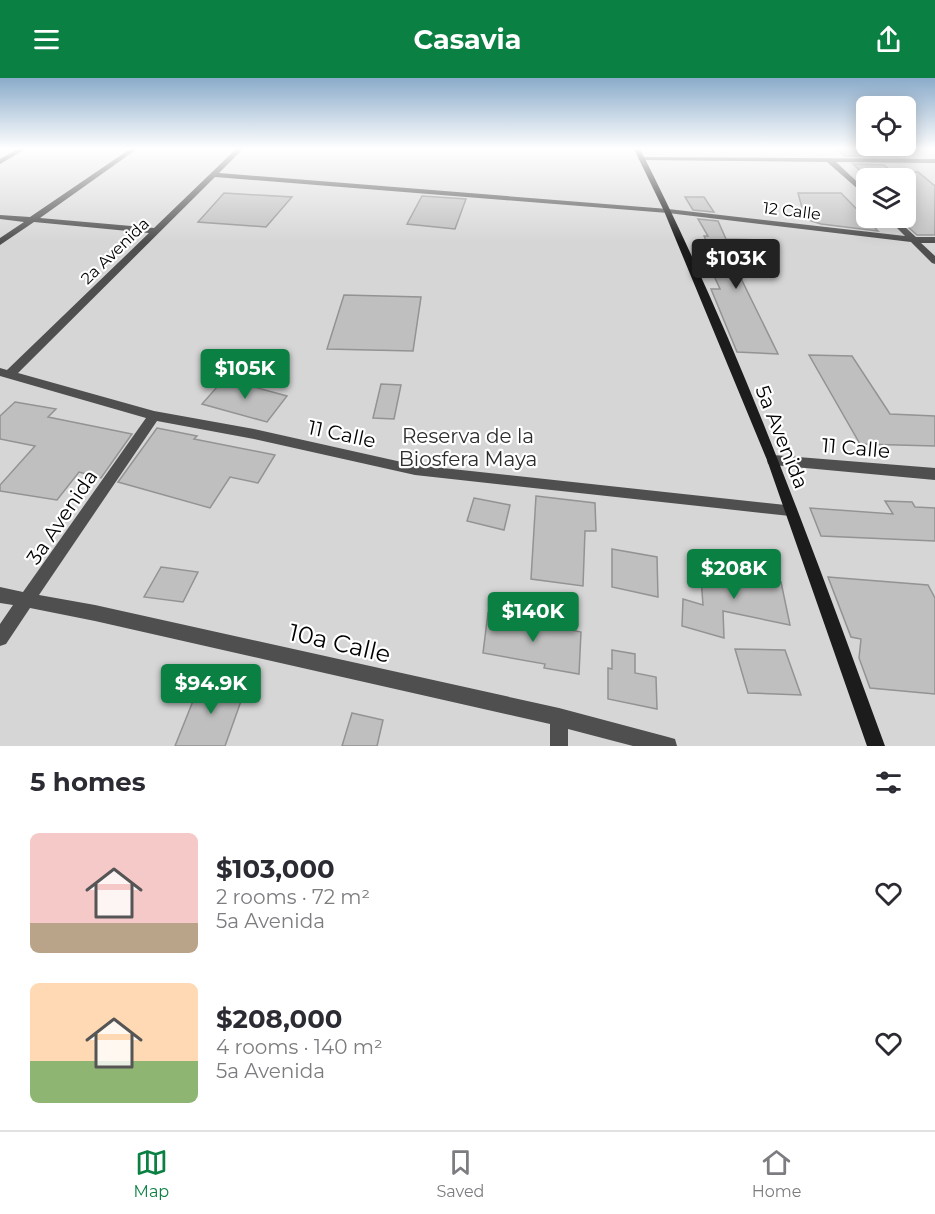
<!DOCTYPE html>
<meta charset="utf-8">
<style>
:root{--surface:#fff;--page:#f7f7f7;--text:#2b2b33;--muted:#7c7c81;--line:#e1e1e2;--accent:#0b8043}
body{margin:0;font-family:Montserrat,sans-serif;background:var(--page);color:var(--text);height:100vh;display:flex;flex-direction:column;font-size:22px;white-space:nowrap}
*{box-sizing:border-box;margin:0}
p{font-size:20px;color:var(--muted)}
.icon{flex:none;width:33px;height:33px;fill:none;stroke:currentColor;stroke-width:2;stroke-linecap:round;stroke-linejoin:round}
.map{position:relative;height:668px;overflow:hidden}
.panel{display:flex;flex-direction:column;background:var(--surface);flex:1}
.panel>*{flex:none}
.tools{position:absolute;left:856px;top:18px;display:grid;gap:12px}
.tools a{display:grid;place-items:center;width:60px;height:60px;border-radius:9px;background:var(--surface);box-shadow:0 3px 15px #0003;font-size:30px}
.price{position:absolute;translate:-50% -51px;padding:0 14px;border-radius:6px;background:var(--accent);color:#fff;font-size:20px;line-height:39px;filter:drop-shadow(0 2px 3px #0008)}
.price::after{content:'';position:absolute;left:50%;top:36px;width:18px;height:14px;margin-left:-9px;background:inherit;clip-path:polygon(0 0,100% 0,50% 100%)}
.price.selected{background:#222;color:#fff}
ul{padding:0;list-style:none}
li{display:flex;align-items:center;gap:18px;height:150px;padding:0 30px}
li span{display:grid;place-items:center;flex:none;width:168px;height:120px;border-radius:9px;color:#555}
li>.icon{margin-inline-start:auto}
span .icon{width:72px;height:72px;fill:#fffc;stroke-width:1}
li b{font-size:26px}
h2{display:flex;justify-content:space-between;align-items:center;height:72px;padding:0 30px;font-size:26px}
header{display:flex;justify-content:space-between;align-items:center;height:78px;padding:0 30px;background:var(--accent);color:#fff;font-size:27px;font-weight:700}
.tabs{display:flex;justify-content:space-around;align-items:center;height:84px;border-top:2px solid var(--line);background:var(--surface);font-size:16px;color:var(--muted)}
.tabs a{display:grid;justify-items:center;gap:3px}
.tabs .selected{color:var(--accent)}
.map>svg:first-child{display:block}
.green{fill:#d6d6d6;fill-rule:evenodd}
.building{fill:#bfbfbf;stroke:#939393;stroke-width:1.5}
.lines{fill:none;stroke-linecap:round;stroke-linejoin:round}
.street{fill:#4f4f4f;fill-rule:evenodd}
.secondary{fill:#1c1c1c;fill-rule:evenodd}
.labels{text-anchor:middle;dominant-baseline:central;stroke-width:4.5;stroke-linejoin:round;paint-order:stroke}
.far-street-label{font-size:16px;fill:#000;stroke:#fff}
.street-label{font-size:20px;fill:#000;stroke:#fff}
.park-label{font-size:20px;fill:#2d2d2d;stroke:#fff}
.near-street-label{font-size:24px;fill:#000;stroke:#fff}
</style>
<header><svg class="icon" aria-label="menu" viewBox="0 0 24 24"><path d="M4 6h16M4 12h16M4 18h16"/></svg>Casavia<svg class="icon" aria-label="share" viewBox="0 0 24 24"><path d="M12 15V3M7 8l5-5 5 5M5 13v7h14v-7"/></svg></header>
<div class="map">
<svg width="935" height="668" viewBox="0 0 935 668">
<rect width="100%" height="100%" fill="#fff"/>
<path class="green" d="M0 71H935V668H0ZM867 100H906V140H867Z"/>
<g class="building">
<path d="M837 71H875V78H845Z"/>
<path d="M853 86 884 87 892 94H918L935 108V157H917L906 147V100H868Z"/>
<path d="M224 115 292 119 266 149 198 144Z"/>
<path d="M798 115H841L878 153 821 146 805 141Z"/>
<path d="M422 118 466 121 455 151 407 146Z"/>
<path d="M685 119H704L714 134 693 132Z"/>
<path d="M698 141 718 143 726 161 764 162 763 178 733 177 731 180 778 276 737 274 711 211H720L702 172 711 173 704 158H708Z"/>
<path d="M344 217 421 219 413 273 327 271Z"/>
<path d="M809 277 852 278 890 336 935 338V368L860 366Z"/>
<path d="M224 301 287 318 267 344 202 326Z"/>
<path d="M381 306 401 307 394 341 373 340Z"/>
<path d="M15 324 56 331 48 339 132 356 101 400 79 394 57 422 0 413V407L35 368 0 361V338Z"/>
<path d="M157 350 197 358 194 361 275 377 258 405 230 399 210 430 118 404Z"/>
<path d="M536 418 595 425 596 453H585L583 508 531 501Z"/>
<path d="M474 420 510 427 504 452 467 443Z"/>
<path d="M885 423 912 424 915 429 935 430V463L821 458 810 430 893 436Z"/>
<path d="M612 471 657 479 658 519 612 509Z"/>
<path d="M700 486 781 504 790 547 723 533 724 560 682 548 683 521 703 527Z"/>
<path d="M161 489 198 494 183 524 144 519Z"/>
<path d="M828 499 928 507 935 520V616L870 610 859 580 861 561 851 559Z"/>
<path d="M488 535 581 554 579 596 544 590 545 586 483 575Z"/>
<path d="M735 571 785 572 801 617 748 615Z"/>
<path d="M612 572 635 576V595L656 599 657 631 608 621V590L612 591Z"/>
<path d="M201 603 246 609 225 668H175Z"/>
<path d="M352 635 383 642 377 668H342Z"/>
</g>
<g class="lines">
<g class="street">
<path d="M18 71H26L0 86V81Z"/>
<path d="M130 71H137L40 140 154 150 236 71H243L219 95 668 131 905 158 887 140H895L916 159H935V165H921L935 178V186L932 185 911 164 668 135 215 99 18 295 154 333 254 351 415 387 795 428 797 432 795 436 790 438 415 397 254 361 157 343 39 517 95 527 559 630 668 659 675 661 677 668H633L568 651V668H550V646L95 543 30 530 6 566 0 568V546L13 527 0 525V509L23 514 146 340 0 298V290L7 292 149 155 34 144 0 167V160L24 144 0 141V137L30 139Z"/>
<path d="M641 79 935 81V85L836 84 867 113V119L827 84 639 82 638 81Z"/>
<path d="M773 377 935 390V402L773 387 768 386 767 382 768 378Z"/>
</g>
<path class="secondary" d="M634 71H640C738 263 811 466 885 668H867L767 382 664 133Z"/>
</g>
<linearGradient id="sky" x2="0" y2="1"><stop stop-color="#8aabca"/><stop offset="0.43" stop-color="#fff"/><stop offset="1" stop-color="#fff" stop-opacity="0"/></linearGradient>
<rect width="935" height="164" fill="url(#sky)"/>
<g class="labels">
<g class="far-street-label">
<text transform="translate(792 133) rotate(7)">12 Calle</text>
<text transform="translate(115 173) rotate(-44)">2a Avenida</text>
</g>
<g class="street-label">
<text transform="translate(342 356) rotate(12)">11 Calle</text>
<text transform="translate(782 359) rotate(68)">5a Avenida</text>
<text transform="translate(856 370) rotate(5)">11 Calle</text>
<text transform="translate(62 439) rotate(-56)">3a Avenida</text>
</g>
<g class="park-label">
<text x="468" y="358">Reserva de la<tspan x="468" dy="23">Biosfera Maya</tspan></text>
</g>
<g class="near-street-label">
<text transform="translate(340 565) rotate(13)">10a Calle</text>
</g>
</g>
</svg>
<div class="tools">
<a><svg class="icon" aria-label="locate" viewBox="0 0 24 24"><circle cx="12" cy="12" r="6"/><path d="M12 2v4M12 18v4M2 12h4M18 12h4"/></svg></a>
<a><svg class="icon" aria-label="layers" viewBox="0 0 24 24"><path d="M12 4l9 5-9 5-9-5zM3 14l9 5 9-5"/></svg></a>
</div>
<b class="price selected" style="left:736px;top:212px">$103K</b>
<b class="price" style="left:245px;top:322px">$105K</b>
<b class="price" style="left:734px;top:522px">$208K</b>
<b class="price" style="left:533px;top:565px">$140K</b>
<b class="price" style="left:211px;top:637px">$94.9K</b>
</div>
<section class="panel">
<h2>5 homes<svg class="icon" aria-label="filters" viewBox="0 0 24 24"><path d="M4 7h16M4 17h16"/><circle cx="9" cy="7" r="2"/><circle cx="15" cy="17" r="2"/></svg></h2>
<ul>
<li><span style="background:linear-gradient(#f6c9c9 75%,#b9a48a 0)"><svg class="icon" aria-label="home" viewBox="0 0 24 24"><path d="M3 11l9-7 9 7M6 9v11h12V9"/></svg></span><div><b>$103,000</b><p>2 rooms · 72 m²</p><p>5a Avenida</p></div><svg class="icon" aria-label="heart" viewBox="0 0 24 24"><path d="M12 20l-8-8c-3-5 5-10 8-4 3-6 11-1 8 4z"/></svg></li>
<li><span style="background:linear-gradient(#ffd9b3 65%,#8fb573 0)"><svg class="icon" aria-label="home" viewBox="0 0 24 24"><path d="M3 11l9-7 9 7M6 9v11h12V9"/></svg></span><div><b>$208,000</b><p>4 rooms · 140 m²</p><p>5a Avenida</p></div><svg class="icon" aria-label="heart" viewBox="0 0 24 24"><path d="M12 20l-8-8c-3-5 5-10 8-4 3-6 11-1 8 4z"/></svg></li>
</ul>
</section>
<nav class="tabs">
<a class="selected"><svg class="icon" aria-label="map" viewBox="0 0 24 24"><path d="M3 6l6-2 6 2 6-2v14l-6 2-6-2-6 2zM9 4v14M15 6v14"/></svg>Map</a>
<a><svg class="icon" aria-label="saved" viewBox="0 0 24 24"><path d="M7 4h10v16l-5-4-5 4z"/></svg>Saved</a>
<a><svg class="icon" aria-label="home" viewBox="0 0 24 24"><path d="M3 11l9-7 9 7M6 9v11h12V9"/></svg>Home</a>
</nav>
